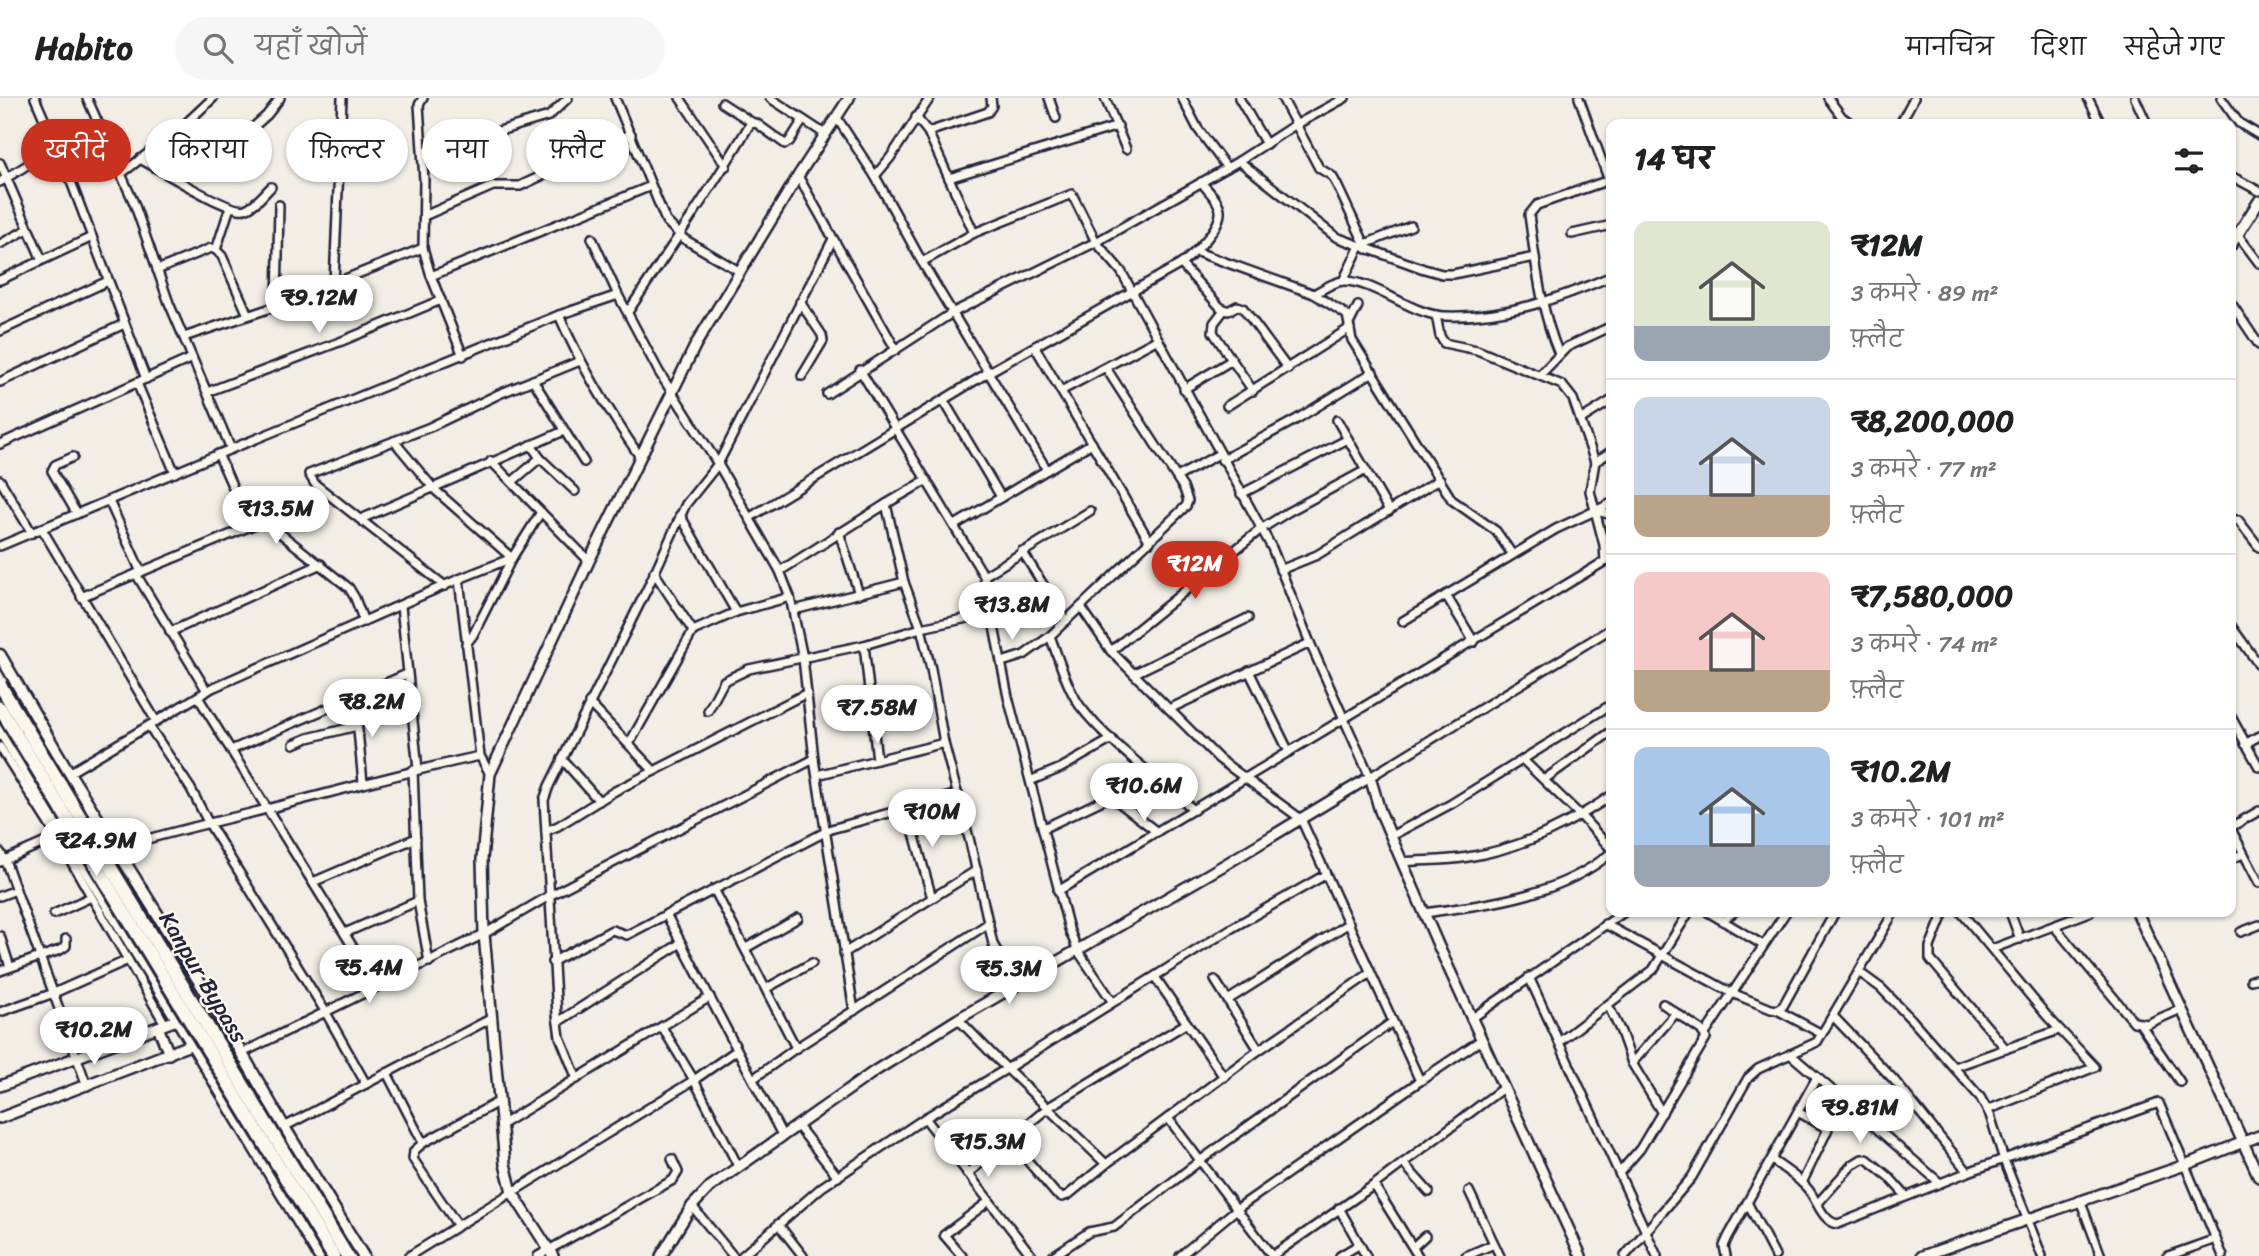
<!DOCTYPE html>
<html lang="hi">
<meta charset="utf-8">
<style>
:root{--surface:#fff;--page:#f6f6f6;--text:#202124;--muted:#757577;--line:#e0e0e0;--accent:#c8321e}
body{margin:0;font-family:Sriracha,"Playpen Sans Deva",sans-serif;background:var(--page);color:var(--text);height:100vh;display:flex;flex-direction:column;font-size:26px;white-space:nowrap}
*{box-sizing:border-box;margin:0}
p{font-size:23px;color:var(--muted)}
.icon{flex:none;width:38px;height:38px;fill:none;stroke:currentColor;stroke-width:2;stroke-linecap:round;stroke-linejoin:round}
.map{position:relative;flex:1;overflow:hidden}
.side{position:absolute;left:1606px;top:21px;width:630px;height:798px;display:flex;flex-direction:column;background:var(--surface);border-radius:14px;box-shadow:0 2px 5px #0004}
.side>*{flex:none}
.hud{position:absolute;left:21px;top:21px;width:665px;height:63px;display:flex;gap:14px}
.price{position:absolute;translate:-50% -60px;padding:0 16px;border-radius:24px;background:#fff;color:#222;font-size:23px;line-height:46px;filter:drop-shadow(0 2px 4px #0008)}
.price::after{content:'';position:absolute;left:50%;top:42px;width:21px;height:16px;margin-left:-10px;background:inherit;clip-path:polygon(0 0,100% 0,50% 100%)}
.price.active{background:var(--accent);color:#fff}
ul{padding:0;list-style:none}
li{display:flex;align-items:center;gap:21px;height:175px;padding:0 28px}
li+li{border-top:2px solid var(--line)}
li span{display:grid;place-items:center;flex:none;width:196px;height:140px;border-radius:14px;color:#555}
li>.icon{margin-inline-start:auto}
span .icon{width:84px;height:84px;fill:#fffc;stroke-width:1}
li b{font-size:30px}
h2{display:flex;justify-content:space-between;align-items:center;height:84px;padding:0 28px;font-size:30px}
.chip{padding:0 24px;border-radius:32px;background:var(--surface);box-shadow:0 2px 5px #0004;font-size:24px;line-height:63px}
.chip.active{background:var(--accent);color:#fff}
header{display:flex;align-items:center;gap:42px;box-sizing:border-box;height:98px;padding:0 35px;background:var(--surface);border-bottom:2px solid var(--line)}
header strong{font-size:33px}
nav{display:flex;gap:38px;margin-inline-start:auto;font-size:24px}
.search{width:490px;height:63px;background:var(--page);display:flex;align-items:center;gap:18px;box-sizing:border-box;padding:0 24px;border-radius:38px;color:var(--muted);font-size:26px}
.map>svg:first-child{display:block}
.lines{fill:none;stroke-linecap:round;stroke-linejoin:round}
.minor-casing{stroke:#22223b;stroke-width:12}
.tertiary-casing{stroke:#22223b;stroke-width:14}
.secondary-casing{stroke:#22223b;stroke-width:15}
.minor{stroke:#fbf7ec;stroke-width:7}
.tertiary{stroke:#fbf7ec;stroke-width:9}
.secondary{stroke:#fbf7ec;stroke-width:10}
.trunk-bridge-casing{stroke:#22223b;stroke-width:18;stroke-linecap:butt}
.trunk-bridge{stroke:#fbf7ec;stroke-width:12}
.labels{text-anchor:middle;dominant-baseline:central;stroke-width:5;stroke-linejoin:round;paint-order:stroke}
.street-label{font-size:23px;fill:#22223b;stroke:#fbf7ec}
</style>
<header>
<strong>Habito</strong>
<div class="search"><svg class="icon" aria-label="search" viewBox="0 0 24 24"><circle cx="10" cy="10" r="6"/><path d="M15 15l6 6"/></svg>यहाँ खोजें</div>
<nav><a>मानचित्र</a><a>दिशा</a><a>सहेजे गए</a></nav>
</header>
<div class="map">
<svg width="2259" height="1158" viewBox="0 0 2259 1158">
<rect width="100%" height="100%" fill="#f2eee5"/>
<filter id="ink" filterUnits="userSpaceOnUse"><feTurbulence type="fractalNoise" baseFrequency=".0143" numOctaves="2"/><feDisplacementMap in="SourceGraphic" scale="14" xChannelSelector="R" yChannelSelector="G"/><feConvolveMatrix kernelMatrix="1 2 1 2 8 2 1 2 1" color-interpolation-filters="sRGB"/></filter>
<g filter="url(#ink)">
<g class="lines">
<defs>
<g id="minor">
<path d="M35 0 70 81 146 281"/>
<path d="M87 0 134 105 169 205 231 351"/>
<path d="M423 0 419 7 424 82 423 150 431 178 463 258"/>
<path d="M615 0 666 123 684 141 739 173"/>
<path d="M680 0 726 68"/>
<path d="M770 0 825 36"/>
<path d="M1049 0 1056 20"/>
<path d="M1105 0 1126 51"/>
<path d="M1182 0 1198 31 1227 70"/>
<path d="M1239 0 1266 46"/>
<path d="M1282 0 1319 70 1332 78 1337 87 1367 151"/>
<path d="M1579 0 1612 91"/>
<path d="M1828 0 1842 19 1852 26"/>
<path d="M2088 0 2101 26"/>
<path d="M2135 0 2147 26"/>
<path d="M2221 0 2239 25 2259 37"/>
<path d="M722 5 753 25"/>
<path d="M916 19 928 34 974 135"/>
<path d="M837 20 875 78 922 164 1047 372"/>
<path d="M1900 26 1914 0"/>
<path d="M928 34 988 14 992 8 991 0"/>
<path d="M423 56 549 18 568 0"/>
<path d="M140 61C157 70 230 116 245 111 255 108 264 96 271 89"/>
<path d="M1239 63 1336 139 1424 171 1442 176H1453L1535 159"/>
<path d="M0 65 42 162"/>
<path d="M212 66 267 17 280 0"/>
<path d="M121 76 182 29 213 0"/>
<path d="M798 78 896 252"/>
<path d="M875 78 890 60 930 0"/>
<path d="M2231 78 2259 93"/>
<path d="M949 80 1118 28"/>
<path d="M0 84 56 49"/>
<path d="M424 118 493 88H520L631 36"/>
<path d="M1572 136 1612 127"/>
<path d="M2238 137 2259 165"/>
<path d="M592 140 618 197 659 274 718 366 780 473 790 499 803 560 814 661 854 913"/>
<path d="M0 146 28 131"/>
<path d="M1365 146 1411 128"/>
<path d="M216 152 230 109"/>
<path d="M1197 154 1314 196 1347 217 1352 242 1452 402 1496 433 1512 456"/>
<path d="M922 164 974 135 1072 96 1096 144 1121 173 1133 195 1272 450 1310 545 1370 679 1612 530"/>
<path d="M1181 166 1220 209 1228 213 1237 208 1243 210 1288 271"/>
<path d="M157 172 211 150 216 152 222 158 248 217"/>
<path d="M431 178 651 88"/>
<path d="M0 182 92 139"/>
<path d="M1343 183 1360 148"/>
<path d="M334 185 342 0"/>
<path d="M1314 196C1323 191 1333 184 1343 183 1374 182 1413 218 1445 218 1505 220 1558 201 1612 178"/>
<path d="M800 204 822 237 823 243 802 278"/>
<path d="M2231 205 2259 247"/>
<path d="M277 208 279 107"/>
<path d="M1224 212 1214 225 1213 234 1253 293"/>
<path d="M628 214C669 151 712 91 750 26L756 25 785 46 789 44 803 22"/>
<path d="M559 217C581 268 609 313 640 359"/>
<path d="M1436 217 1440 238 1444 245 1477 252 1562 287 1573 301 1595 364"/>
<path d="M1350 224 1358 208"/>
<path d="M0 233 108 183"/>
<path d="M184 239 277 208 423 150"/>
<path d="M1035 249 1150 444"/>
<path d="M1559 256C1540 211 1536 165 1529 117L1537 107 1612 81"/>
<path d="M860 272 984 478 1008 599 1069 831 1078 853 1112 903"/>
<path d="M1540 277 1567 249 1612 228"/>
<path d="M533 282 584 364"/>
<path d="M0 284 124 226"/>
<path d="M137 285 175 375"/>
<path d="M1184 291 1232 262"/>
<path d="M1061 293 1158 241"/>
<path d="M207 294 342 243 441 202"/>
<path d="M827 296 952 215 1096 144 1239 63 1290 30 1345 0"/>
<path d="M944 303 1001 399"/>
<path d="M1227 308 1350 230"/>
<path d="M1337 322 1389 413"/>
<path d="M1580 322 1612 302"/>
<path d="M0 346 192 260"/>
<path d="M531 347 540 360 575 393"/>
<path d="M218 356 234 392 251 412 349 490 355 500 364 524"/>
<path d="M73 359 55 367 52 373 77 416"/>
<path d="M1222 362 1297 321 1373 274"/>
<path d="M491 363 589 463"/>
<path d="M1177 379 1219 356"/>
<path d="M0 382 32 435"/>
<path d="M927 382 886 406 904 484 921 530 931 571 944 645 970 744 993 846 1016 888"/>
<path d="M512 384 540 360"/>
<path d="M1241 396 1348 341"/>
<path d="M109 403 141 474"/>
<path d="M1597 413 1612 417"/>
<path d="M680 417 736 514"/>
<path d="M749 420 989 274 1181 166C1194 156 1222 129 1220 112 1219 102 1207 92 1201 84"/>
<path d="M361 421 564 333"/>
<path d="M2231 422H2238L2259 449"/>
<path d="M955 427 1092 345"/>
<path d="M42 431 156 623"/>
<path d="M839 434 859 496"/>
<path d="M0 448 231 351 559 217 618 197"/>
<path d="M1022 453 1066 523"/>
<path d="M1605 464 1604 447 1590 393 1595 364 1612 353"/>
<path d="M1280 472 1317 457 1440 381"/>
<path d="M780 473 886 406"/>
<path d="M136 476 207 593"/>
<path d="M984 478 1090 413"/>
<path d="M459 481 480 658 490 676"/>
<path d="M445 488 315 386 309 376 430 329 499 296 580 263"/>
<path d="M1446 497 1474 544"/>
<path d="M81 499 265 422"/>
<path d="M401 508 418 671"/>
<path d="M1081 509 1111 553 1219 661 1301 721 1420 983 1481 942"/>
<path d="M794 512 904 484"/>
<path d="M1403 523 1556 431 1612 405"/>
<path d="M2231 528 2259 567"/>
<path d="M693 533 736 514 790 499"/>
<path d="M170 534 321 466"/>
<path d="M1050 538C1059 561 1066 588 1080 608 1106 643 1160 682 1194 712"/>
<path d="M466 546 473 537 512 460 541 414"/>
<path d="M864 547 877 662"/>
<path d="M1111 553 1261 431 1288 414 1366 372"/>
<path d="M1002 564 1024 557 1050 538 1186 408 1188 403 1184 391 1106 270"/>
<path d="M1249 573 1289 654"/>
<path d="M1135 575 1248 520"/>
<path d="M198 599 377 888"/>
<path d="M355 600 363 685"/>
<path d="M589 605 654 673"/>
<path d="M1169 611 1310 545"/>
<path d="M708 613 724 583 749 571 864 547 921 530 991 515"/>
<path d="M2231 619 2259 669"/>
<path d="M149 628 191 691 208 724 325 913 366 986"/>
<path d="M294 646 308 640 357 628"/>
<path d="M629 646 693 533 654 474"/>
<path d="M2245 646 2259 638"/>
<path d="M0 649 57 739 165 926"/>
<path d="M231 652 407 576"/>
<path d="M562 661 599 703"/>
<path d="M1523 662 1581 718 1612 752"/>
<path d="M413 672 418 803 429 864"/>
<path d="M69 675 212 590 459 481 512 460 434 391 394 343"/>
<path d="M817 677 944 645"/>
<path d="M1545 681 1612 633"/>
<path d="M1032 682 1061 670 1112 641"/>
<path d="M907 710 932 800"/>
<path d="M2231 729 2259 713"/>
<path d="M1044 730 1109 699 1113 700 1157 734"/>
<path d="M2231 731 2259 785"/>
<path d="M546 733 558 728 615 693 807 595"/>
<path d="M1391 738 1451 706 1612 606"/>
<path d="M115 750C160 737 205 726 251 715 327 696 403 674 480 658"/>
<path d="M0 754 5 762 87 988"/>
<path d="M2231 761 2243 756"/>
<path d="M0 764 57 739"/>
<path d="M1402 764C1424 762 1446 763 1468 759 1519 751 1570 726 1612 697"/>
<path d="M313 784 416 740"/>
<path d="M714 791 796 950"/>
<path d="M1058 793 1612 459"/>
<path d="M0 798 16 792"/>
<path d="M1708 814 1763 847"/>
<path d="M1944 814 1930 849V861L2006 951"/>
<path d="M1961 814 2047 918 2095 969 1987 1012"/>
<path d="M2010 814 2020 841"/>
<path d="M1424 815C1489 806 1561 798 1612 754"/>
<path d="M54 816 91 799"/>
<path d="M666 816 782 1037"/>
<path d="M1723 822 1734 814"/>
<path d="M1605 826 1732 895 1771 911 1777 912 1783 908 1835 814"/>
<path d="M2054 828 2134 924 2147 926 2181 911"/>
<path d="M2241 834 2259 827"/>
<path d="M345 835 418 803"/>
<path d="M0 838 10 869"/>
<path d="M746 850 798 820"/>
<path d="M1992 851 2090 814"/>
<path d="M844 855 977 772"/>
<path d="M552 864 612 832 627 837 831 731 958 696"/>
<path d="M0 873 60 852 66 848V841"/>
<path d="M1859 874 1881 890 1912 922 1980 999 1990 1017 2004 1062 2042 1158"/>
<path d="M1155 879 1224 979"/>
<path d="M1529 879 1657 1158"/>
<path d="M1215 882 1259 952"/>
<path d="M2251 882 2259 880"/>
<path d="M767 890 812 865"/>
<path d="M1228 902 1349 825"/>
<path d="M1608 907 1621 934 1632 965 1662 1015"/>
<path d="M1777 912 1822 936"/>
<path d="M0 914 54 895 128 862"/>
<path d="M1833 918 1894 982 1968 1074"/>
<path d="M958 921 999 963 1106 1066 1068 1097 1062 1099 1056 1096 1009 1041"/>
<path d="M1471 921 1624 814"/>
<path d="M558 924 681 845"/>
<path d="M2141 927 2180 984"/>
<path d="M662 929 694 982 738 1068"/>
<path d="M1705 936 1786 814"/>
<path d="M1559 944 1653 872 1689 814"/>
<path d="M242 955 484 836 549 798 814 661"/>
<path d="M1790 956 1940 1085"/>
<path d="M1632 965 1675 916"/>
<path d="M1954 969 2059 932"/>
<path d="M387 975 423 1045"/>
<path d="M577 981 560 939 557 917 544 702 549 688 648 489 686 406 718 366 833 141"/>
<path d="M753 981 796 950 989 825"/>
<path d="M1798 1014 1828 1031 1802 1085"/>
<path d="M925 1020 1032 1158"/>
<path d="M1168 1020 1272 1158"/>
<path d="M501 1027 710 899"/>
<path d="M797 1027 838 1079"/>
<path d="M284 1029 490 921"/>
<path d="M1772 1062C1784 1071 1798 1079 1807 1090 1817 1101 1822 1124 1838 1126L1968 1074 2159 1005 2223 1158"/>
<path d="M1403 1065 1429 1094"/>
<path d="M1106 1066 1259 952 1369 876"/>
<path d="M1620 1074 1640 1051 1706 940 1701 932 1663 906"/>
<path d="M967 1076 1049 1009 1187 925"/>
<path d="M1374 1087 1418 1158"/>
<path d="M1469 1093 1500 1158"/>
<path d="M2080 1102 2101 1158"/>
<path d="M1818 1105 1852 1067 1862 1061H1867L1889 1079 1906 1098"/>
<path d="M1748 1106 1775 1158"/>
<path d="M692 1108 733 1158"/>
<path d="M1339 1110 1366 1158"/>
<path d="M778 1126 803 1158"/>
<path d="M458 1128 413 1061 414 1053 423 1045 498 1004"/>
<path d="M1413 1149 1425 1138"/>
<path d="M409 1158 694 982 737 952"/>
<path d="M538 1158 673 1082 678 1074 672 1061"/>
<path d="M742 1158 822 1089 925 1020 1008 970 1232 830 1325 777"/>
<path d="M962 1158 944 1137 988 1104"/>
<path d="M1053 1158 1089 1134 1114 1129 1201 1062 1391 925"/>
<path d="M1180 1158 1238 1110 1420 983"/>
<path d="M1272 1158 1374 1087 1503 990"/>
<path d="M1340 1158 1360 1146"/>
<path d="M1466 1158 1494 1146"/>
<path d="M1625 1158 1692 1079 1748 980 1758 971 1817 944 1894 814"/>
<path d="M1726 1158 1724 1148 1728 1139 1817 979"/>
<path d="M2168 1158 2216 1141"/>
</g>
<g id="tertiary">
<path d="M2231 147 2259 103"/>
<path d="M2137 814 2259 1079"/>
<path d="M158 929 169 956"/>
<path d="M0 988 182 920"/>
<path d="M0 1020 198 944"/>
<path d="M553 1158 512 1094 505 1066 484 836 482 761 490 676 589 463 696 246 798 78 849 0"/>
<path d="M661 1158 692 1108 710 1089 875 973 958 921 1226 766 1370 679 1380 713 1439 849 1581 1158"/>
<path d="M1922 1158 2185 1067 2259 1038"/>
</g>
<g id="secondary">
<path d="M0 557 69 675 214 907 284 1029 363 1158"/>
<path d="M0 632 177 921 319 1158"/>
</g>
</defs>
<use href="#minor" class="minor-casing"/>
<use href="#tertiary" class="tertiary-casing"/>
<use href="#secondary" class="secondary-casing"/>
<use href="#minor" class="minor"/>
<use href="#tertiary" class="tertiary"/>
<use href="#secondary" class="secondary"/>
<defs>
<g id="trunk-bridge">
<path d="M0 587 347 1158"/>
<path d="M0 610 333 1158"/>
</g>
</defs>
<use href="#trunk-bridge" class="trunk-bridge-casing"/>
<use href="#trunk-bridge" class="trunk-bridge"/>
</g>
</g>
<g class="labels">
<g class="street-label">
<text transform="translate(203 879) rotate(59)">Kanpur Bypass</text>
</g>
</g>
</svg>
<b class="price" style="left:319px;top:237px">₹9.12M</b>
<b class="price" style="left:276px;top:448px">₹13.5M</b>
<b class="price active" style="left:1195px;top:503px">₹12M</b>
<b class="price" style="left:1012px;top:544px">₹13.8M</b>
<b class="price" style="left:372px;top:641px">₹8.2M</b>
<b class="price" style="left:877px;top:647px">₹7.58M</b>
<b class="price" style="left:1144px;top:725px">₹10.6M</b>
<b class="price" style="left:932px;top:751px">₹10M</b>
<b class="price" style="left:96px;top:780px">₹24.9M</b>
<b class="price" style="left:369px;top:907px">₹5.4M</b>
<b class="price" style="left:1009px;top:908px">₹5.3M</b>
<b class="price" style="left:94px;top:969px">₹10.2M</b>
<b class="price" style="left:1860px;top:1047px">₹9.81M</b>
<b class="price" style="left:988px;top:1081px">₹15.3M</b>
<div class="hud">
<a class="chip active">खरीदें</a>
<a class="chip">किराया</a>
<a class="chip">फ़िल्टर</a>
<a class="chip">नया</a>
<a class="chip">फ़्लैट</a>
</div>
<section class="side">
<h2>14 घर<svg class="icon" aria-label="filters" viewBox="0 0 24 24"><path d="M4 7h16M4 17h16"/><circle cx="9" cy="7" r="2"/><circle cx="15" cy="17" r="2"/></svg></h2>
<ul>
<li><span style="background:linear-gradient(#dfe7d0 75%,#9aa5b1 0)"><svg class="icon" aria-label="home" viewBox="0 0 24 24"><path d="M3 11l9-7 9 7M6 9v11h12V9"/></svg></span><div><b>₹12M</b><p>3 कमरे · 89 m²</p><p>फ़्लैट</p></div></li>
<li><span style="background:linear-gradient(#c9d6e8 70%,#b9a48a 0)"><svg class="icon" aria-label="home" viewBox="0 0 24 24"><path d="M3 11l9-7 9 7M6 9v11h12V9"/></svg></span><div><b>₹8,200,000</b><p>3 कमरे · 77 m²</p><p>फ़्लैट</p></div></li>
<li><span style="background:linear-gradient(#f6c9c9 70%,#b9a48a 0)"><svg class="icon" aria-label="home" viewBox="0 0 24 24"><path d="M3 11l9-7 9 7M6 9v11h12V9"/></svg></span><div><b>₹7,580,000</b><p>3 कमरे · 74 m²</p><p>फ़्लैट</p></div></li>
<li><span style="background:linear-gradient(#a9c7e8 70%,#9aa5b1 0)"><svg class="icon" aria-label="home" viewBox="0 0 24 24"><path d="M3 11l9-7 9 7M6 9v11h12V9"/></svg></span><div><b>₹10.2M</b><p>3 कमरे · 101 m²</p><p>फ़्लैट</p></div></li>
</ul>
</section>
</div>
